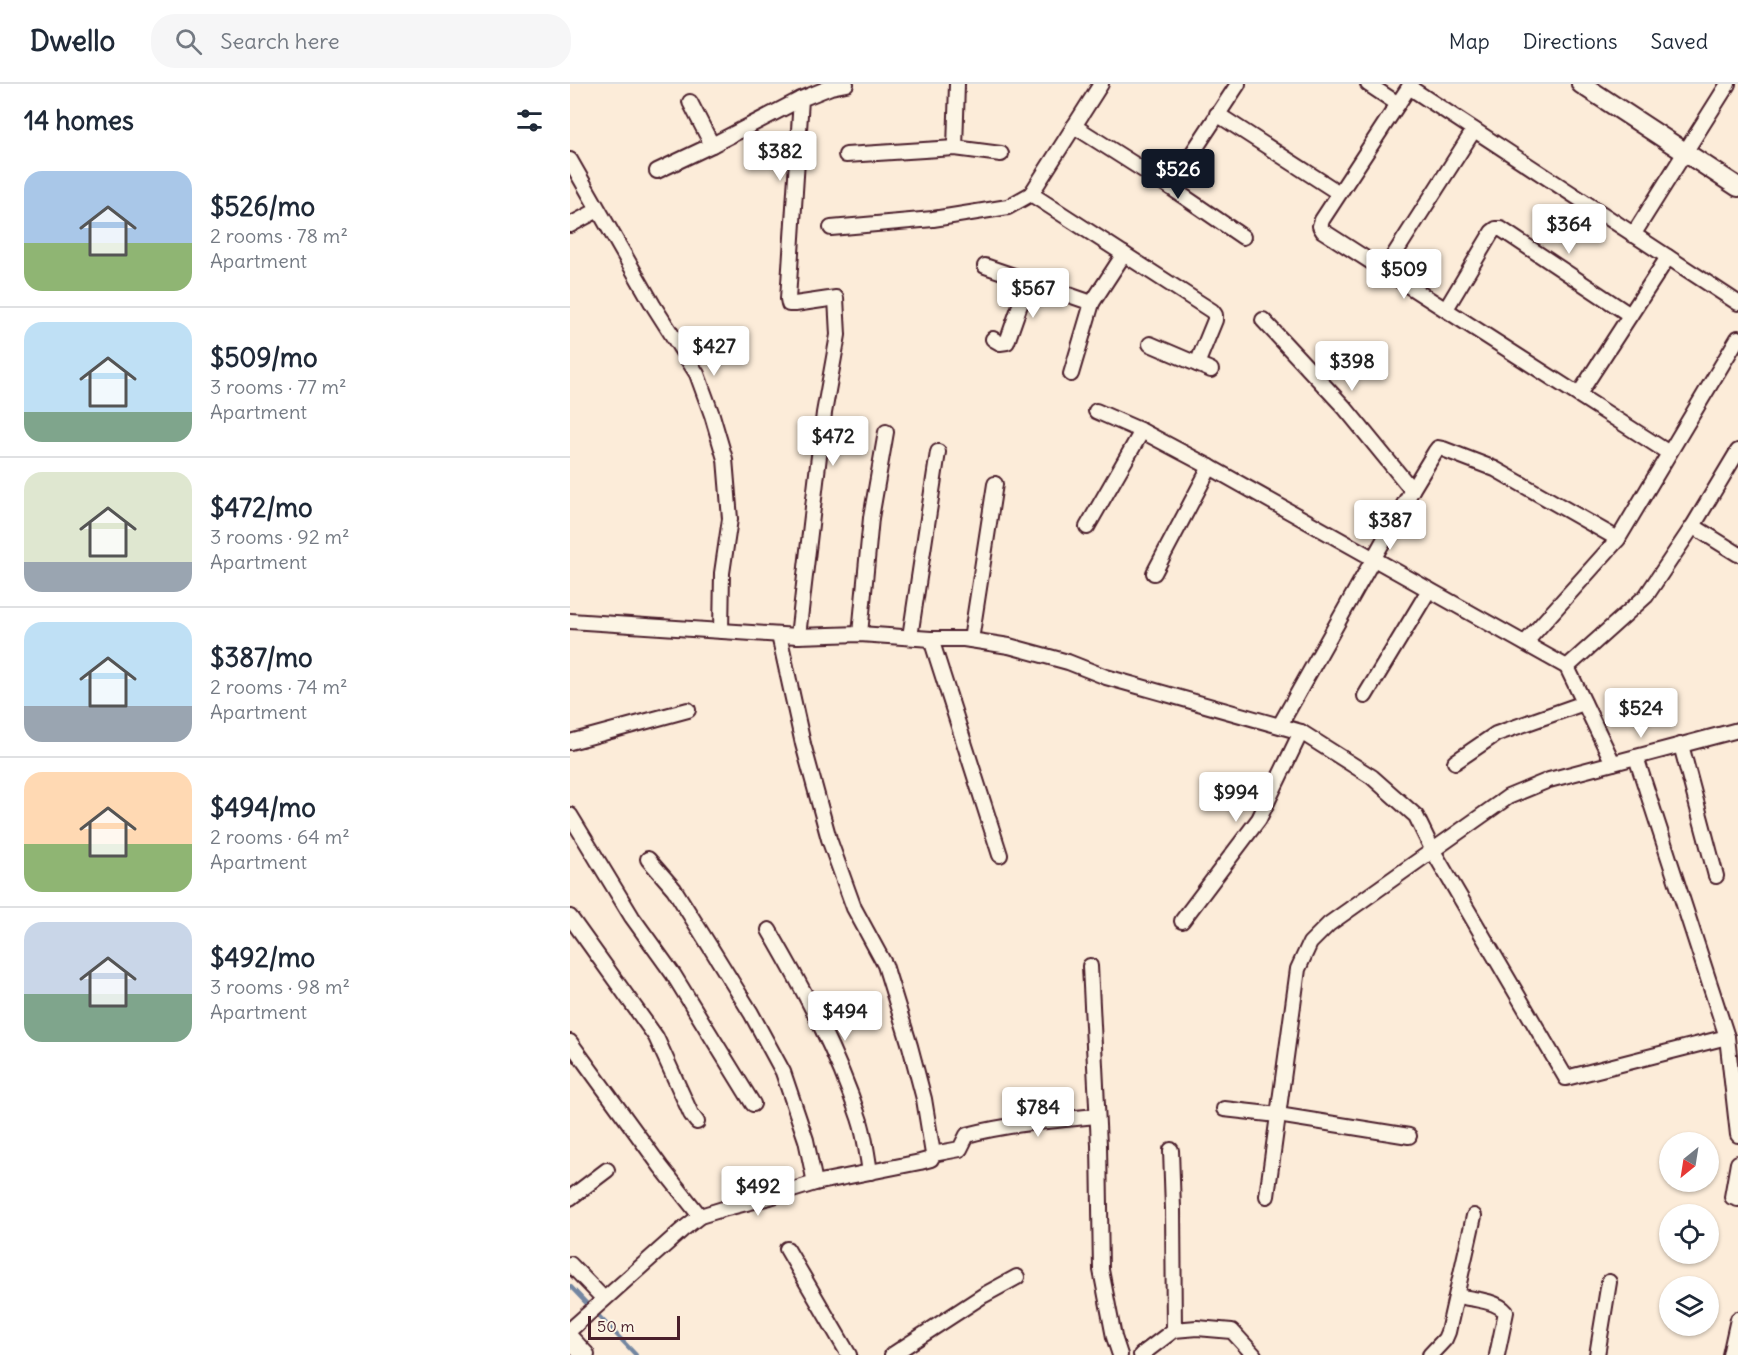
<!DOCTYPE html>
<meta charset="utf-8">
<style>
:root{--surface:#fff;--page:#f6f6f7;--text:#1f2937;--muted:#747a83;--line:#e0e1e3;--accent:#111827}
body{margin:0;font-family:Delius,sans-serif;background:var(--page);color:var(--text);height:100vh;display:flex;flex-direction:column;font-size:22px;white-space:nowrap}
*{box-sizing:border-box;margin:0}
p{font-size:20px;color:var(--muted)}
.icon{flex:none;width:33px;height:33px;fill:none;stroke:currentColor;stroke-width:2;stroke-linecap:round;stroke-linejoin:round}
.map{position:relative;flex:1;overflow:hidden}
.drawer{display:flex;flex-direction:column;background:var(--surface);width:570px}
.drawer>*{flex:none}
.needle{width:39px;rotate:210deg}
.controls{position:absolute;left:1089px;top:1048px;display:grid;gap:12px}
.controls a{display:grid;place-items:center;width:60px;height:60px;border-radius:50%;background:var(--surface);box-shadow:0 2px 4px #0004;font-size:30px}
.scale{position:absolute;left:18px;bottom:15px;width:92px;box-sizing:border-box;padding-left:6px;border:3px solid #4a1f2b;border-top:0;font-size:16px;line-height:21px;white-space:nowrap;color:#4a1f2b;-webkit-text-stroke:4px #fcf5e5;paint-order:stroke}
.price{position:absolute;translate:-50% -51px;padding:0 14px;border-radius:6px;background:#fff;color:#222;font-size:20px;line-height:39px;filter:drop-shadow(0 2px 3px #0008)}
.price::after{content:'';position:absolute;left:50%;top:36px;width:18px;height:14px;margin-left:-9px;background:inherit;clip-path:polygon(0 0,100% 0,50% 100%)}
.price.active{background:var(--accent);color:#fff}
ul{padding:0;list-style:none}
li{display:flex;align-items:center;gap:18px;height:150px;padding:0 24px}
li+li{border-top:2px solid var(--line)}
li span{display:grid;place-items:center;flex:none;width:168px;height:120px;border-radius:18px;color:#555}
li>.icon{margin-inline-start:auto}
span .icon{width:72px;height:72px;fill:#fffc;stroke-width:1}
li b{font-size:26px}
h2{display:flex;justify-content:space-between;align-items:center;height:72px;padding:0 24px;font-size:26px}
header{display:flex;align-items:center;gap:36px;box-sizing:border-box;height:84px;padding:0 30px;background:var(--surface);border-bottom:2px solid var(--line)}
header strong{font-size:28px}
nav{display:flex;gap:33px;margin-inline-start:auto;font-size:21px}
.search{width:420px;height:54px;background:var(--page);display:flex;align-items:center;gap:15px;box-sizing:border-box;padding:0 21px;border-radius:24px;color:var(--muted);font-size:22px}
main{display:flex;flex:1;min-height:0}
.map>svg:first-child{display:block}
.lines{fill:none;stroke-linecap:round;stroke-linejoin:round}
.stream{stroke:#7386a1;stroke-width:4}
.street-casing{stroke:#4a1f2b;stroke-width:18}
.secondary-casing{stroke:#4a1f2b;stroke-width:22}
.street{stroke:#fcf5e5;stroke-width:14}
.secondary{stroke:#fcf5e5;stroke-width:18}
</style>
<header>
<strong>Dwello</strong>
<div class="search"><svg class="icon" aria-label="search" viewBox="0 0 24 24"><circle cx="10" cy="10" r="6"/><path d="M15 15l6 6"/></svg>Search here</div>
<nav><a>Map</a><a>Directions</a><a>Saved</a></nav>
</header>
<main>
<section class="drawer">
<h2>14 homes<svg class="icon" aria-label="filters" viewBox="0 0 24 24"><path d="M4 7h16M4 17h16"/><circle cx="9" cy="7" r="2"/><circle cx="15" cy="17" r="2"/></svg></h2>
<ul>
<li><span style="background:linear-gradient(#a9c7e8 60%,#8fb573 0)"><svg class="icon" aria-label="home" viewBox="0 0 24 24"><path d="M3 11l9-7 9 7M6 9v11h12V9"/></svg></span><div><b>$526/mo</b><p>2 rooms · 78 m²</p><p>Apartment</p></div></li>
<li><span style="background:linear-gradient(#bfe0f5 75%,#7fa58c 0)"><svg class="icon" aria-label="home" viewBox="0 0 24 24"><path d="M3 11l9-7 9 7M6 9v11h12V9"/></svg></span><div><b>$509/mo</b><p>3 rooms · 77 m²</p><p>Apartment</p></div></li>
<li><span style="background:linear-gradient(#dfe7d0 75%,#9aa5b1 0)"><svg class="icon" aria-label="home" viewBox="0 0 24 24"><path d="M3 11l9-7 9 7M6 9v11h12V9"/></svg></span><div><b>$472/mo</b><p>3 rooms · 92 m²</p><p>Apartment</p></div></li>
<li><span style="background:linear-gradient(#bfe0f5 70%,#9aa5b1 0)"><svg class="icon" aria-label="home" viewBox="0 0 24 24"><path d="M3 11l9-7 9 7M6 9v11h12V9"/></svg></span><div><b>$387/mo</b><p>2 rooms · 74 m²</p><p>Apartment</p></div></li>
<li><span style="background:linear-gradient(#ffd9b3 60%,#8fb573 0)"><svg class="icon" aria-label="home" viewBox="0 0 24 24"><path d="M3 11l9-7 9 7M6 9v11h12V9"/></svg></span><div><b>$494/mo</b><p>2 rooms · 64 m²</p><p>Apartment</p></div></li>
<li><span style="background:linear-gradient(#c9d6e8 60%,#7fa58c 0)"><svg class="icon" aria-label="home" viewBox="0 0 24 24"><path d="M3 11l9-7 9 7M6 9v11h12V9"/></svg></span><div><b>$492/mo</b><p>3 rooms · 98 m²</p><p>Apartment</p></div></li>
</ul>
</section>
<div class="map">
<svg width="1168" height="1271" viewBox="0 0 1168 1271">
<rect width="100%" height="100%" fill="#fcecd9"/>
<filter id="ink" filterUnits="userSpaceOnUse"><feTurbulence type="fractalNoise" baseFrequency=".0167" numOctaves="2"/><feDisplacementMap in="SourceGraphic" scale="12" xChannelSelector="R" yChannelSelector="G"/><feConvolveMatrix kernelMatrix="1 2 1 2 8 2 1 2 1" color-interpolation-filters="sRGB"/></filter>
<g filter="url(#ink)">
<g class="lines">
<g class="stream">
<path d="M0 1202 20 1223"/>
<path d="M25 1228 66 1271"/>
</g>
<defs>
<g id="street">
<path d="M798 0 828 20"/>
<path d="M841 0 752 136 750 142 753 147 1099 369"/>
<path d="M839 3 1168 219"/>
<path d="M120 18 142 61"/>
<path d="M647 30 769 109"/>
<path d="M504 42 600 103 668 0"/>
<path d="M385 64 387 0"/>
<path d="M276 71 385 64 431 70"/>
<path d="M0 76 83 221 127 290 142 331 155 375 160 435 152 489 151 547"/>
<path d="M87 87 142 61 231 15"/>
<path d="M600 103 673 153"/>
<path d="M461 110 642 227 645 231V236L627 280"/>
<path d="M0 141 28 126"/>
<path d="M261 144 363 135 438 123 461 110 531 0"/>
<path d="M1063 151 1158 0"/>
<path d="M415 182 522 219"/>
<path d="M815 185 904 46"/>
<path d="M876 225 922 148 926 145H931L1060 231"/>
<path d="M693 236 775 324 842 406"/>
<path d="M423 255 430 259 437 258 458 198"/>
<path d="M580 260 641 286"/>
<path d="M501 290 522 219 554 170"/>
<path d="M1009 310 1098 173"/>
<path d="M526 327 572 347 640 383 997 583 1043 679"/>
<path d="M1123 442 1168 470"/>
<path d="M517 443 572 347"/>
<path d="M584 489 640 383"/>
<path d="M0 537 228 552 290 550 361 555H394L439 562 498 578 536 593 731 648 802 693 846 732 863 767 996 994 1157 953"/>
<path d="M290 550 301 434 316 348"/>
<path d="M228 552 254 329 268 251 266 214 225 220H219L218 215 231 15 261 3 276 0"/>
<path d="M340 553 368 368"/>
<path d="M361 555 430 771"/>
<path d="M401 556 425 400"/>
<path d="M955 559 1048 455 1168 254"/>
<path d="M997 583 1076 512 1123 442 1168 367"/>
<path d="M795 612 859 506"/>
<path d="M710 641 842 406 865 368 868 364 873 365 925 385 1048 455"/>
<path d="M0 658 118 626"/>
<path d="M1111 661 1146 792"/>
<path d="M1066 673 1157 953 1168 1051"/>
<path d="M885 678 926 650 1014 619"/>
<path d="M0 731 62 833 103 890 183 1020"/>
<path d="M78 775 104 805 144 869 181 929 213 988 236 1056 245 1099"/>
<path d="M0 833 86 953 121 1030 127 1038"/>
<path d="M612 837 689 735 731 648"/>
<path d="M199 846C234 906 267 968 289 1034 295 1051 297 1070 300 1088"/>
<path d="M520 882 529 1061 531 1186 544 1253 550 1271"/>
<path d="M0 958 91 1083 130 1132"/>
<path d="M654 1025 708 1031 839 1052"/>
<path d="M601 1066 603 1125 604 1246"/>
<path d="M363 1070 390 1065 397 1051C439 1040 484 1036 527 1032"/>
<path d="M1168 1079 1162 1113 1168 1115"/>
<path d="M697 1112 728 885 740 859 759 840 938 713 979 696 1168 646"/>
<path d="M0 1114 37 1086"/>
<path d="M217 1165 279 1271"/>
<path d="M0 1180 34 1215"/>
<path d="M887 1212C901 1215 926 1216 936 1228L927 1271"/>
<path d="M0 1246 112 1146 130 1132 153 1125 200 1113 245 1099 350 1078 361 1075 363 1070 354 1015 340 962 315 881 284 824 259 755 233 660 209 551"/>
<path d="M322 1271 414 1211 447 1193"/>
<path d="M571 1271 604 1246 627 1244 662 1247 684 1271"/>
<path d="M860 1271 875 1255 878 1248 904 1132"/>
<path d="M1027 1271 1039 1198"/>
<path d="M1160 1271 1168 1235"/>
</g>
<g id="secondary">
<path d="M1011 0 1168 103"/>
<path d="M0 1255 15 1271"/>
</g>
</defs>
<use href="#street" class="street-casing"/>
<use href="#secondary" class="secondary-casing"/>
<use href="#street" class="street"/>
<use href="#secondary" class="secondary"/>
</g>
</g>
</svg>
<div class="controls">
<a><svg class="needle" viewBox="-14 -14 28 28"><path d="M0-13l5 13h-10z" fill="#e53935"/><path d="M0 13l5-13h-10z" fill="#747a83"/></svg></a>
<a><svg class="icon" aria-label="locate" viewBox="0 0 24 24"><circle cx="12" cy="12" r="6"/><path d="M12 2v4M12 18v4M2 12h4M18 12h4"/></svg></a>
<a><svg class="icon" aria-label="layers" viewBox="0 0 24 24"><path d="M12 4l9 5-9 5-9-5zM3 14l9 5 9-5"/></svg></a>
</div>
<div class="scale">50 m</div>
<b class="price" style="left:210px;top:98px">$382</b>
<b class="price active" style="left:608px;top:116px">$526</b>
<b class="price" style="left:999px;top:171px">$364</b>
<b class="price" style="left:834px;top:216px">$509</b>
<b class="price" style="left:463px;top:235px">$567</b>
<b class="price" style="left:144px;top:293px">$427</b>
<b class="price" style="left:782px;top:308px">$398</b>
<b class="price" style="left:263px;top:383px">$472</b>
<b class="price" style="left:820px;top:467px">$387</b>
<b class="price" style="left:1071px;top:655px">$524</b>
<b class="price" style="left:666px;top:739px">$994</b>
<b class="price" style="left:275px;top:958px">$494</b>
<b class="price" style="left:468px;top:1054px">$784</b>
<b class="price" style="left:188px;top:1133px">$492</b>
</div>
</main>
